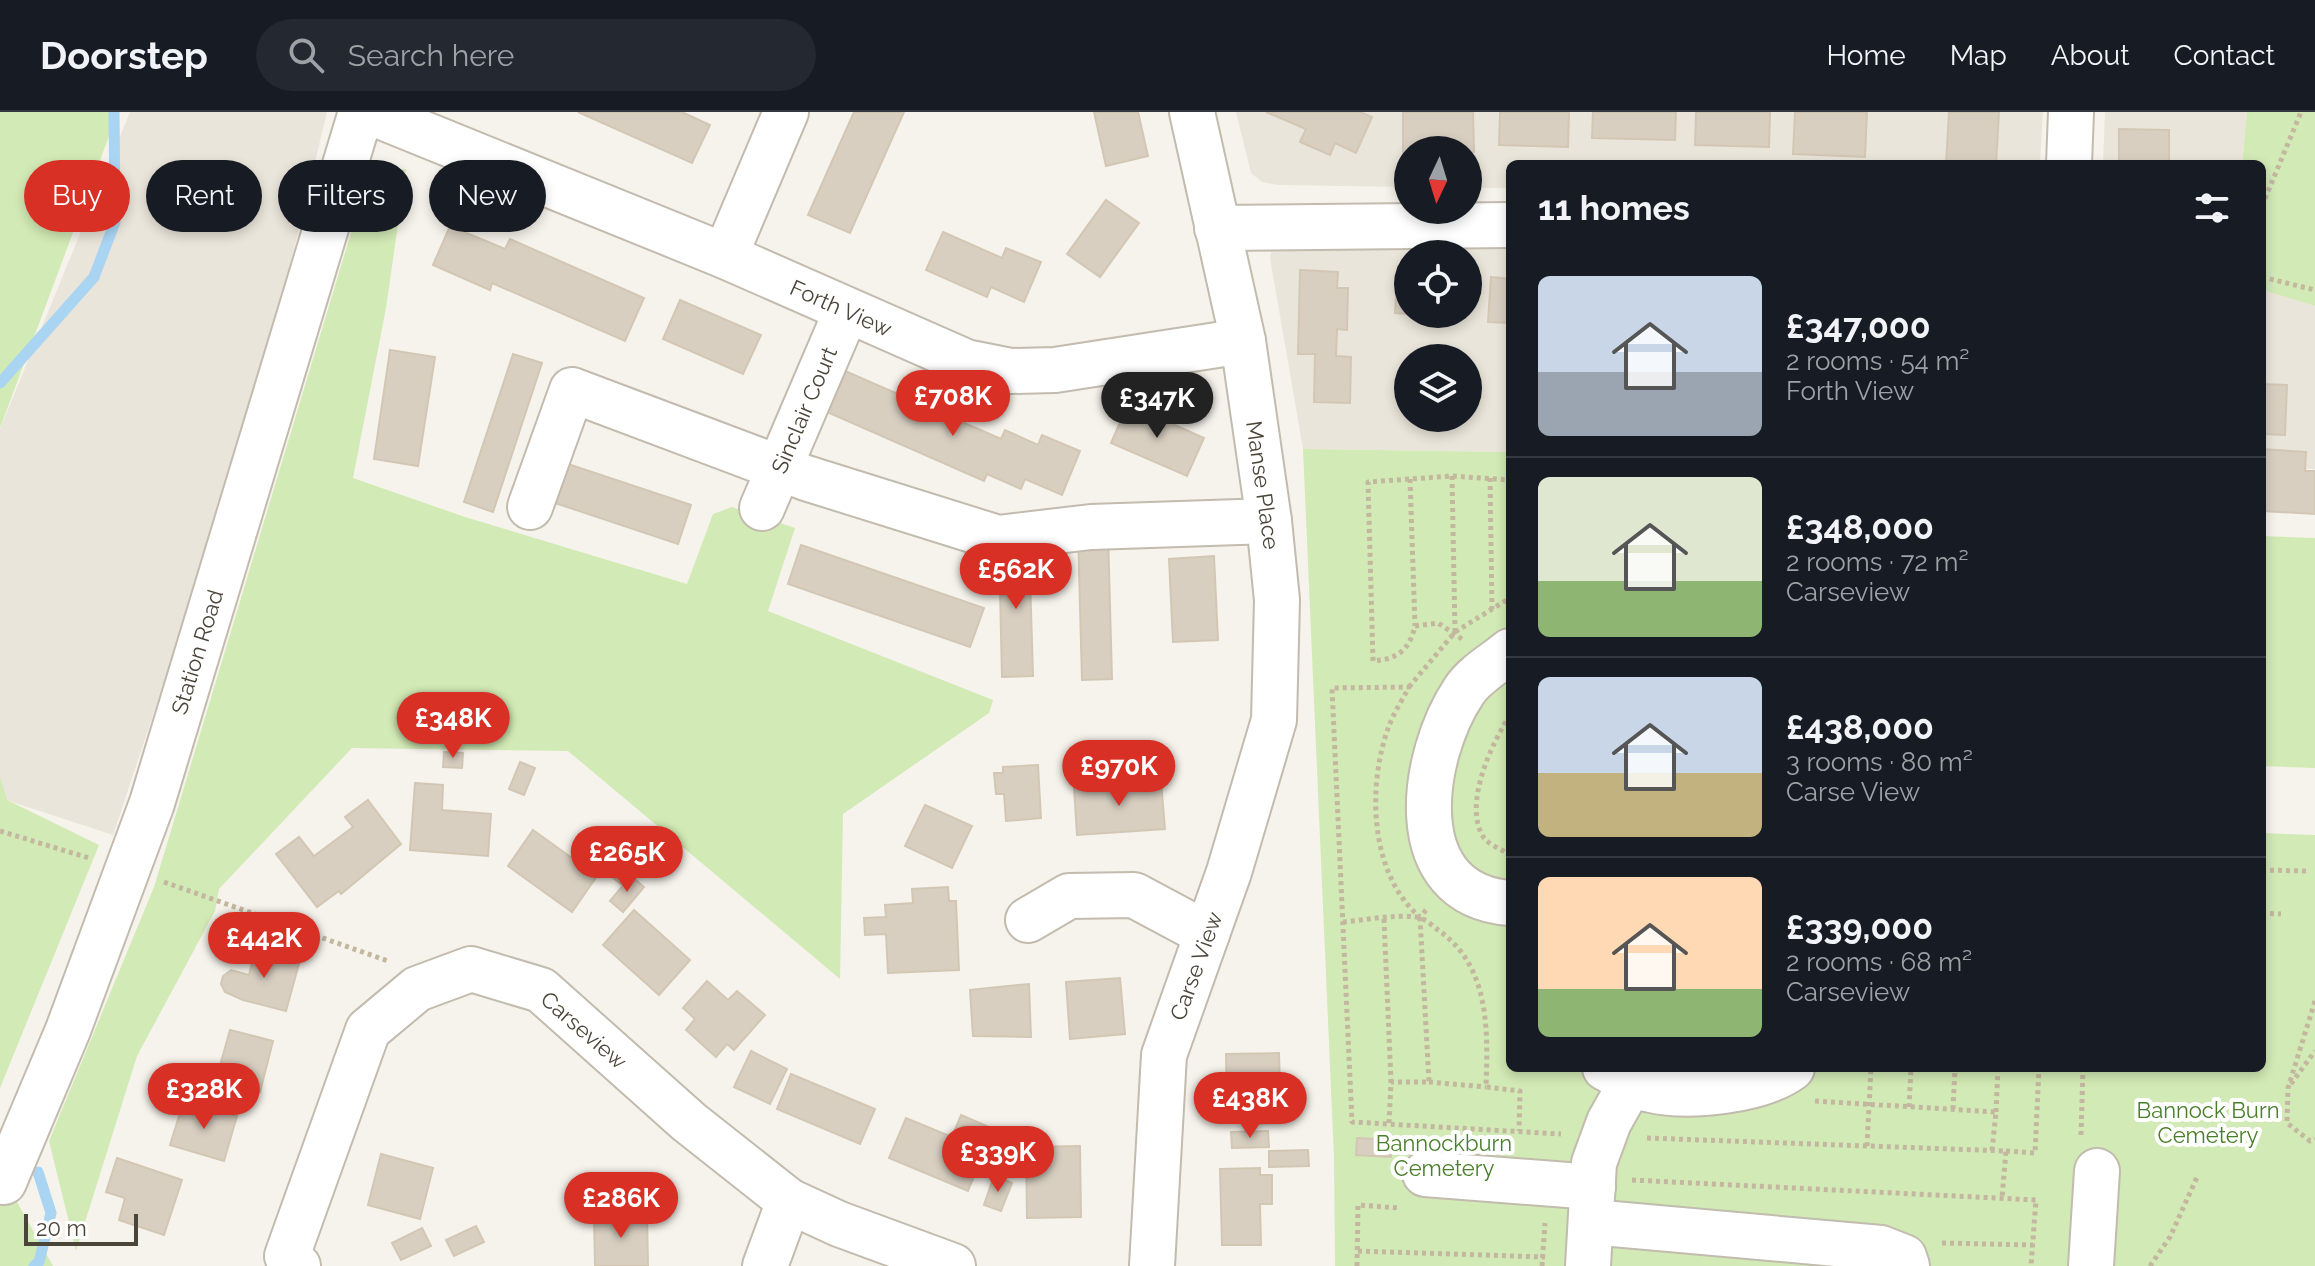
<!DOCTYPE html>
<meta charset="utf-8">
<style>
:root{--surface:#171b24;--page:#242831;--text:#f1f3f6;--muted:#9ea1a6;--line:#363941;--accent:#d93025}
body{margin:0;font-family:Raleway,sans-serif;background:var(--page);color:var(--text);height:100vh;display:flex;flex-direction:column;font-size:30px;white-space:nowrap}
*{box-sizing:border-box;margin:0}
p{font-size:26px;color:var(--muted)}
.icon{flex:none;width:44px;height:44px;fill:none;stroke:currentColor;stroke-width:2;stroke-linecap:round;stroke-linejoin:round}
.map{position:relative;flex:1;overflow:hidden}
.sheet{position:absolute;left:1506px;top:48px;width:760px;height:912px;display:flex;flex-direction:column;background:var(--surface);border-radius:12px;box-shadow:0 4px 12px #0003}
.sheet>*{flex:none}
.top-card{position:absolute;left:24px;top:48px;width:760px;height:72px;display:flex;gap:16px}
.needle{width:52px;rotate:184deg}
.buttons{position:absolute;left:1394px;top:24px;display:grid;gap:16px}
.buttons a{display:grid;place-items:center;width:88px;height:88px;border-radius:50%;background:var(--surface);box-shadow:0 4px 12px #0003;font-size:40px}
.scale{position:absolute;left:24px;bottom:20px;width:114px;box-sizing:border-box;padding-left:8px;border:4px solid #4b4439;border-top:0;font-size:22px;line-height:28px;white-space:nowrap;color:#4b4439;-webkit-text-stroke:6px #fff;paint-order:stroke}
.price{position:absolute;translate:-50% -68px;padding:0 18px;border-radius:28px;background:var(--accent);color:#fff;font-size:26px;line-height:52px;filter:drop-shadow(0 2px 4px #0008)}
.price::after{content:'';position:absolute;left:50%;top:48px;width:24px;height:18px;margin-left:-12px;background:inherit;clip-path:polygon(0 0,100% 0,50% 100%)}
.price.current{background:#222;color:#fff}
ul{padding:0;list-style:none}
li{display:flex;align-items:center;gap:24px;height:200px;padding:0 32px}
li+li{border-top:2px solid var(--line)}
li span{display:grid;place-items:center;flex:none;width:224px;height:160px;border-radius:12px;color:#555}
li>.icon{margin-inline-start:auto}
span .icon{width:96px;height:96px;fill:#fffc;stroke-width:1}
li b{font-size:34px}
h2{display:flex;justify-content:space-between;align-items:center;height:96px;padding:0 32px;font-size:34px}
.pill{padding:0 28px;border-radius:36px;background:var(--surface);box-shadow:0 4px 12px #0003;font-size:28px;line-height:72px}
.pill.current{background:var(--accent);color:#fff}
header{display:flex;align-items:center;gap:48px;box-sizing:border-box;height:112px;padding:0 40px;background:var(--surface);border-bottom:2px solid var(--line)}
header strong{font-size:38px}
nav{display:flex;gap:44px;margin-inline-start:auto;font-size:28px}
.search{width:560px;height:72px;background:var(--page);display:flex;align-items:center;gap:20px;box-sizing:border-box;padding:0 28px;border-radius:44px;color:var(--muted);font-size:30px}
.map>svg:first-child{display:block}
.residential{fill:#eae5da;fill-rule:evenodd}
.green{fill:#d2eab5}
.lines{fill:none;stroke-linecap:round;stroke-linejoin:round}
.stream{stroke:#a9d4f2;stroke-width:11}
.building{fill:#d8cfc1;stroke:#d3c7b4;stroke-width:2}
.minor-casing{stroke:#c2bbae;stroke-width:48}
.path{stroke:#c4b79f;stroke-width:5;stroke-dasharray:4 4;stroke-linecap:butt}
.minor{stroke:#fff;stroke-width:44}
.labels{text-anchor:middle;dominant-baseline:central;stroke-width:8;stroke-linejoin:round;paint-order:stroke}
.street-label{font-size:22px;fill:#4b4439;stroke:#fff}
.park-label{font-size:22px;fill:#4a7f2a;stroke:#fff}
</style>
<header>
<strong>Doorstep</strong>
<div class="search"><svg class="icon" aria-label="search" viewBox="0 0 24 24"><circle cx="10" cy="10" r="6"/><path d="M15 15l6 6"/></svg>Search here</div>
<nav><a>Home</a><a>Map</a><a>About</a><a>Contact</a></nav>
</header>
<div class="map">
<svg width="2315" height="1154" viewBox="0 0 2315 1154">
<rect width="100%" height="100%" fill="#f6f3ec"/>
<g class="residential">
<path d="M130 0H327L257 291 113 723 0 686V317Z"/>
<path d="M1236 0H2043L2040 52H1510V76H1468V38H1408V75L1278 73 1262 70 1251 61Z"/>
<path d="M2105 0H2247L2242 52H2103Z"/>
<path d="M1510 127V340L1303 337 1270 146 1272 134ZM1408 142H1468V202H1408ZM1408 246H1468V306H1408Z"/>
<path d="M2262 178 2315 194V357L2262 355Z"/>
</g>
<g class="green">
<path d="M0 0H118L0 316Z"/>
<path d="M2247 0H2315V194L2262 178V52H2242Z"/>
<path d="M406 57 386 196 353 366 465 405 687 472 713 402 732 395 795 416 768 499 993 588 989 601 843 702 840 867 568 639 352 636 219 777 215 799 137 944 76 1139 49 1029 154 775 369 61Z"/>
<path d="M1303 337 1510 340V956H2262V721L2315 723V1154H1335L1334 1046Z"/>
<path d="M2262 424 2315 426V656L2262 654Z"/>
<path d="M0 665 7 688 99 733 0 976Z"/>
<path d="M0 1060 53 1154H0Z"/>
</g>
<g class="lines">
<g class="stream">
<path d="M0 271 94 165 115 110 114 0"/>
<path d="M34 1154 39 1150 51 1101 38 1060"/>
</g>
</g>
<g class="building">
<path d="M578 0H682L710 13 692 51Z"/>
<path d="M854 0H904L850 121 808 103Z"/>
<path d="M1094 0H1138L1148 44 1106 54Z"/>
<path d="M1266 0H1360L1372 5 1356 41 1335 31 1330 43 1300 30 1306 17Z"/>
<path d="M1403 0H1473L1474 40 1408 38V42H1403Z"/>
<path d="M1500 0H1569L1568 35 1499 33Z"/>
<path d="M1593 0H1676L1675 28 1592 26Z"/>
<path d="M1696 0H1770L1769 35 1695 33Z"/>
<path d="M1795 0H1867L1865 45 1793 42Z"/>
<path d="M1949 0H1999L1996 52H1946Z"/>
<path d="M2119 17 2169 18V52H2119Z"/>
<path d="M1106 88 1139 111 1100 165 1067 142Z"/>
<path d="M450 114 505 137 510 127 644 186 625 229 492 171 490 178 433 153Z"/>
<path d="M943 120 1002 146 1006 136 1041 150 1024 190 991 175 987 185 926 158Z"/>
<path d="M1398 154 1408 155V202H1466L1465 206 1395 201Z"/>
<path d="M1300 158 1338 160 1337 176H1348L1347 218 1337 217 1336 244 1351 245 1350 291 1314 290 1315 242H1298Z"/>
<path d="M1491 165 1510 167V211L1488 210Z"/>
<path d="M680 188 761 223 743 262 663 227Z"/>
<path d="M390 238 435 245 418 354 374 347Z"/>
<path d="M513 242 542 251 493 400 464 390Z"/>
<path d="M845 259 1001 327 1005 318 1038 333 1042 323 1080 339 1062 383 1025 367 1021 377 987 362 984 369 827 300Z"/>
<path d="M2262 272 2287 273 2285 323 2262 322Z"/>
<path d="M1128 292 1204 326 1187 364 1111 331Z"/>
<path d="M2262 337 2306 340 2305 359H2315V402L2262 399Z"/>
<path d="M565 351 691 393 678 432 552 390Z"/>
<path d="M1108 420 1112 567 1082 568 1078 421Z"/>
<path d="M801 433 984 496 970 535 788 472Z"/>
<path d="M1029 433 1033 564 1002 565 999 434Z"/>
<path d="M1214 444 1218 528 1173 530 1169 447Z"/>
<path d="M444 640 463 641 462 656 443 655Z"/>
<path d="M520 650 535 656 524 683 509 677Z"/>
<path d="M1038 653 1041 706 1006 709 1004 682H996L994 661H1003V655Z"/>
<path d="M1161 669 1165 717 1077 723 1074 675Z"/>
<path d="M415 671 443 673 442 698 491 702 488 744 410 738Z"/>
<path d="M368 688 401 732 341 782 339 779 317 795 276 742 299 725 314 744 353 715 345 705Z"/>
<path d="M925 693 972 714 952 756 905 734Z"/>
<path d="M533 718 597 764 572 800 508 754Z"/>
<path d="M626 734 642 746 621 772 606 760Z"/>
<path d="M631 764 644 775 623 800 610 789Z"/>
<path d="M948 775 949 789H956L959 858 888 861 886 822 865 823 864 806 886 805 885 793 913 791 912 777Z"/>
<path d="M634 798 690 848 659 883 603 833Z"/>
<path d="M270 817 305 827 301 843 266 833Z"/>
<path d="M256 836 300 848 286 899 243 888 225 880 221 872 223 864 231 858 249 863Z"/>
<path d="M1120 866 1125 922 1070 927 1066 870Z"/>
<path d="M707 869 728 888 737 879 765 903 734 938 727 932 716 945 686 918 695 907 683 896Z"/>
<path d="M1029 872 1031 925 973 924 970 878Z"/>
<path d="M230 918 273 929 260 980 216 968Z"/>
<path d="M751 939 787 957 770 992 734 975Z"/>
<path d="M1279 941 1281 1011 1246 1012V997L1227 998 1226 942Z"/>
<path d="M791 962 875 997 860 1032 777 997Z"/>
<path d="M184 988 237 1004 224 1049 170 1033Z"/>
<path d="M961 1003 989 1015 980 1036 984 1039 968 1079 889 1046 906 1006 952 1025Z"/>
<path d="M1268 1019 1269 1035 1232 1036 1231 1020Z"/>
<path d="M1357 1026 1392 1028 1391 1045 1356 1043Z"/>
<path d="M1080 1034 1081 1105 1027 1106 1026 1035Z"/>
<path d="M1308 1038 1309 1054 1269 1055V1039Z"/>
<path d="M381 1042 433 1056 420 1107 368 1093Z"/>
<path d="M117 1046 182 1068 164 1123 119 1108 125 1086 106 1080Z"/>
<path d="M1260 1056V1063H1272V1092H1260L1261 1133H1222L1220 1057Z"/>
<path d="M994 1064 1012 1071 1001 1099 984 1093Z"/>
<path d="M647 1102 648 1154H595L594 1103Z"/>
<path d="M476 1114 484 1130 454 1144 446 1128Z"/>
<path d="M422 1116 431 1134 401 1148 392 1131Z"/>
</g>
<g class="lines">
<defs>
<g id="minor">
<path d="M370 0 725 144 966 250 1011 259 1055 258 1243 229"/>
<path d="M2069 52 2071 0"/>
<path d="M1217 116 1510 113"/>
<path d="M725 144 786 0"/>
<path d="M530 395 572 278 806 366 998 426 1091 415 1269 409"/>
<path d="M762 396 846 200"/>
<path d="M1510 539C1496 551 1474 563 1464 579 1421 643 1399 783 1510 791"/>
<path d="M1028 808 1069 784 1134 783 1207 822"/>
<path d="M1605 956C1619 963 1636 975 1651 978 1689 987 1761 979 1792 956"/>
<path d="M1425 1062 1593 1075"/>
<path d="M4 1070 68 918 152 691 361 0"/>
<path d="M1591 1110 1881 1136 1904 1145 1907 1154"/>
<path d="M298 1154 287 1144 368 918 417 877 471 857 541 878 689 1010 789 1089 839 1112 953 1154"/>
<path d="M765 1154 789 1089"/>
<path d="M1152 1154 1164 943 1229 760 1274 608 1277 488 1269 409 1243 229 1192 0"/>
<path d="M1588 1154 1594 1051 1609 1010 1632 969"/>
<path d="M2091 1154 2097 1059"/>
</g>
</defs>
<use href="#minor" class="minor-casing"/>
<g class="path">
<path d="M2262 94 2301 0"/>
<path d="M2262 165 2315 178"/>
<path d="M1452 364 1455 520"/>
<path d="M1490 366 1492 497"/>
<path d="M1410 367 1415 514"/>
<path d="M1462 527 1438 511 1415 514C1409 539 1397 547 1373 549L1368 370 1452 364 1510 368"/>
<path d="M1409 575 1455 520 1510 486"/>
<path d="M1510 603C1492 631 1462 693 1484 726 1489 733 1503 738 1510 743"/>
<path d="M0 719 89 746"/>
<path d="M2262 758 2306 759"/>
<path d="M164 770 388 849"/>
<path d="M1426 798 1420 805C1369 762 1367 672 1389 614 1394 600 1403 587 1409 575L1332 576 1352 1010 1561 1022"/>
<path d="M2262 801 2281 802"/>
<path d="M1384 807 1391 970"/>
<path d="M1343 810C1366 808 1394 802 1417 805 1424 806 1432 813 1438 818 1490 854 1488 918 1486 975L1520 979 1519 1019"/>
<path d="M2315 889 2288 976 2287 1011 2310 1029 2315 1027"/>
<path d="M1429 970 1486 975"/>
<path d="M2291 972 2315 939"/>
<path d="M1815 989 1996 1000 1992 1039"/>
<path d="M1909 995 1911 956"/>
<path d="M1953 997 1955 956"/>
<path d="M1996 1000 1998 956"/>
<path d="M1389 1011 1391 970H1429L1420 806"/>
<path d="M2081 1023 2083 956"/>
<path d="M1647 1026 2006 1039 2002 1086"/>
<path d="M1867 1034 1871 956"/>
<path d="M2006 1039 2035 1041 2039 956"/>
<path d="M1632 1068 2036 1088 2031 1154"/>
<path d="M1942 1131 2033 1133"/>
<path d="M1358 1139 1545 1145"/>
<path d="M1357 1154 1358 1093 1400 1096"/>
<path d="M1542 1154 1545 1111"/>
<path d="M2150 1154 2170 1125 2198 1063"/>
</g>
<use href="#minor" class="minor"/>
</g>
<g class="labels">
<g class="street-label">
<text transform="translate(841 196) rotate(24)">Forth View</text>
<text transform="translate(804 298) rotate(-67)">Sinclair Court</text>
<text transform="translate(1263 373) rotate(82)">Manse Place</text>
<text transform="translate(197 540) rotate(-73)">Station Road</text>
<text transform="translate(1196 854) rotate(-70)">Carse View</text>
<text transform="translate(584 918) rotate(41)">Carseview</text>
</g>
<g class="park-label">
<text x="2208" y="998">Bannock Burn<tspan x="2208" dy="25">Cemetery</tspan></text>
<text x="1444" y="1031">Bannockburn<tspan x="1444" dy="25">Cemetery</tspan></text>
</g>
</g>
</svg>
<div class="buttons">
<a><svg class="needle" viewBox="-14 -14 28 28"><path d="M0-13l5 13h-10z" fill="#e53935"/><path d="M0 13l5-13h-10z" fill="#9ea1a6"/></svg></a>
<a><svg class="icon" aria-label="locate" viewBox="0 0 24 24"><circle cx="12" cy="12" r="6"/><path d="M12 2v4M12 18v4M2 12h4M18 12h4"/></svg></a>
<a><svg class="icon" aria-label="layers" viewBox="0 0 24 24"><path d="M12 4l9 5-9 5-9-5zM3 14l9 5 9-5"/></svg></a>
</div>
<div class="scale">20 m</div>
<b class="price" style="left:953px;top:326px">£708K</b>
<b class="price current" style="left:1157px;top:328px">£347K</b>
<b class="price" style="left:1016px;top:499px">£562K</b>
<b class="price" style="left:453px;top:648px">£348K</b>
<b class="price" style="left:1119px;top:696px">£970K</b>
<b class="price" style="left:627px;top:782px">£265K</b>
<b class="price" style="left:264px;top:868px">£442K</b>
<b class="price" style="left:204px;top:1019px">£328K</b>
<b class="price" style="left:1250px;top:1028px">£438K</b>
<b class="price" style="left:998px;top:1082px">£339K</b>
<b class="price" style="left:621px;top:1128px">£286K</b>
<div class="top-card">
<a class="pill current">Buy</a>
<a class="pill">Rent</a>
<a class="pill">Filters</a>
<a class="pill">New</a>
</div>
<section class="sheet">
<h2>11 homes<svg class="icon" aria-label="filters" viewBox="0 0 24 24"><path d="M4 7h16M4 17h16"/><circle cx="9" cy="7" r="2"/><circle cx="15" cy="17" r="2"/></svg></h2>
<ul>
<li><span style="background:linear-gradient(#c9d6e8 60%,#9aa5b1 0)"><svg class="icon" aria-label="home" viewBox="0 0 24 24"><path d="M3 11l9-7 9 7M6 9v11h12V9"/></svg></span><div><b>£347,000</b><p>2 rooms · 54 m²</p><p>Forth View</p></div></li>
<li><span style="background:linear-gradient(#dfe7d0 65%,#8fb573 0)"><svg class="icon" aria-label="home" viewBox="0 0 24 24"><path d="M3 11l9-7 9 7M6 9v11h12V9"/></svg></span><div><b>£348,000</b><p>2 rooms · 72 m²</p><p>Carseview</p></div></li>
<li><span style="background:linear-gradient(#c9d6e8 60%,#c2b280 0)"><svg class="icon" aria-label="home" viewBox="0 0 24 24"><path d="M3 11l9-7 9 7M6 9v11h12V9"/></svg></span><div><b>£438,000</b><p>3 rooms · 80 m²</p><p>Carse View</p></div></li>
<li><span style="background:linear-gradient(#ffd9b3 70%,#8fb573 0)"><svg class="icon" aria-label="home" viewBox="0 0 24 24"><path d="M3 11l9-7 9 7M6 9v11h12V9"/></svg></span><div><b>£339,000</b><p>2 rooms · 68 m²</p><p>Carseview</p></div></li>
</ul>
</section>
</div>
